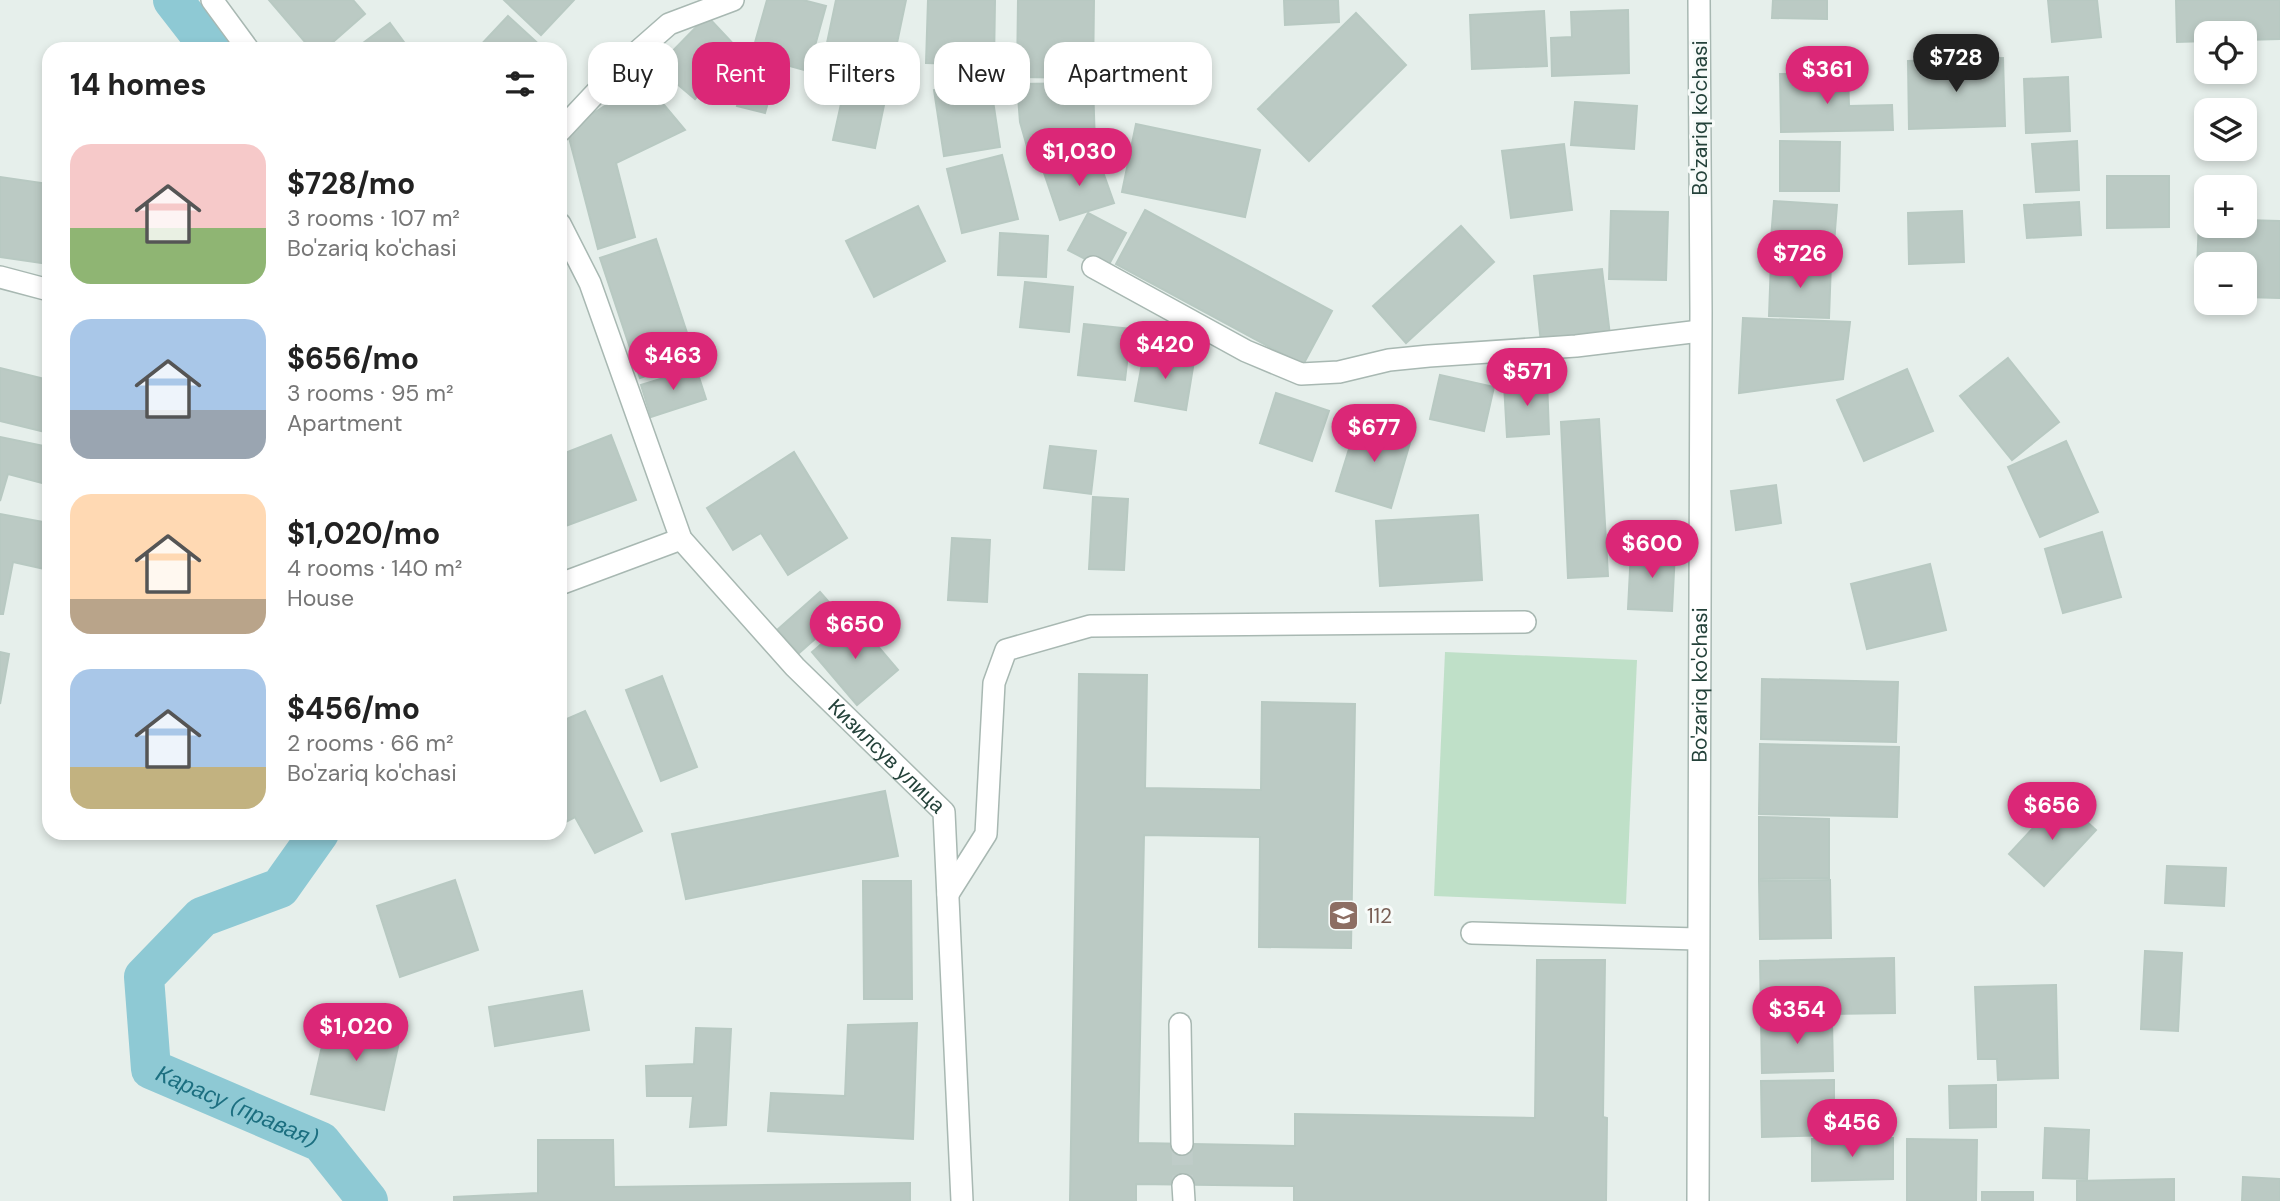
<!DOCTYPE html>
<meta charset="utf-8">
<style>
:root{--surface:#fff;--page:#f6f6f6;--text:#222;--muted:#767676;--accent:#db2777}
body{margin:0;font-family:"DM Sans",sans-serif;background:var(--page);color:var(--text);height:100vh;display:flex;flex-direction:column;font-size:26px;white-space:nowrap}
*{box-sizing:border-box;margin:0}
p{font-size:23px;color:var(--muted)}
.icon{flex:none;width:38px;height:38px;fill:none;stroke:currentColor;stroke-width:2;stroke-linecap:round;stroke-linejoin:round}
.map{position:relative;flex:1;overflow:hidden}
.side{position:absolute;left:42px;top:42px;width:525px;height:798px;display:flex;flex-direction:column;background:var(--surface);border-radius:21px;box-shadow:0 4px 10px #0003}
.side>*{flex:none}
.hud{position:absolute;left:588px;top:42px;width:665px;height:63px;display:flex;gap:14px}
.fabs{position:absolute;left:2194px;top:21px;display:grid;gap:14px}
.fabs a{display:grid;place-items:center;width:63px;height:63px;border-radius:14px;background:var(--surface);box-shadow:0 4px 10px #0003;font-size:35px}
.price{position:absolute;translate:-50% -60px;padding:0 16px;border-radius:24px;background:var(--accent);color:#fff;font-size:23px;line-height:46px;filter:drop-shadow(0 2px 4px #0008)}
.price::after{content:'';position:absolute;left:50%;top:42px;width:21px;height:16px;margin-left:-10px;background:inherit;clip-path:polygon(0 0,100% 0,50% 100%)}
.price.on{background:#222;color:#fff}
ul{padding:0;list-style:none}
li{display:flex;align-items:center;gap:21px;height:175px;padding:0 28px}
li span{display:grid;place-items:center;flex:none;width:196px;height:140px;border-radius:21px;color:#555}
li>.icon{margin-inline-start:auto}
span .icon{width:84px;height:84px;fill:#fffc;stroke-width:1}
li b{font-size:30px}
h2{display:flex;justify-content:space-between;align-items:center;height:84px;padding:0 28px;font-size:30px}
.chip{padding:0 24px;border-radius:21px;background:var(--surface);box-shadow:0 4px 10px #0003;font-size:24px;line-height:63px}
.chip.on{background:var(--accent);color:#fff}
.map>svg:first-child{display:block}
.green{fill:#bfe0c8}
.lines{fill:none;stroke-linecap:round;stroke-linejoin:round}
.canal{stroke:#8ec9d4;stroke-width:40}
.building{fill:#bbcac4;stroke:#b8c9c2;stroke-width:2}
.minor-tunnel{stroke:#bfccc8;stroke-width:21;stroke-dasharray:21 10;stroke-linecap:butt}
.minor-casing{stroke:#a8b8b2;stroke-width:24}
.minor{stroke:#fff;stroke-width:21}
.labels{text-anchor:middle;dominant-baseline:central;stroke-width:6;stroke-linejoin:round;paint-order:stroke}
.street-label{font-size:21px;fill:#24423a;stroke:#f7fbf9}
.education-label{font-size:21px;fill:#785e54;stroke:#f7fbf9;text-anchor:start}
.water-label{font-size:23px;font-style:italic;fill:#1c6f80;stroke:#f7fbf9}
</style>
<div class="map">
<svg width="2280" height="1201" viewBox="0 0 2280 1201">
<rect width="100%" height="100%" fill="#e6efeb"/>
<path class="green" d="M1445 652 1637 660 1626 904 1434 896Z"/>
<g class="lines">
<g class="canal">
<path d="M173 0 211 49"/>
<path id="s1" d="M319 833 280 888 202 917 144 977 151 1069 321 1142 368 1201"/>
</g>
</g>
<g class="building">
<path d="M269 0H353L365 14 325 49H311Z"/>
<path d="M504 0H574L541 35Z"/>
<path d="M767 0H803L826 6 808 71 779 63 765 113 737 106Z"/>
<path d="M836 0H906L875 148 833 140 849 68 823 62Z"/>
<path d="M928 0H995L994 65 926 63Z"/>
<path d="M1018 0H1094L1093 78 1017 77Z"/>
<path d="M1284 0H1338L1339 22 1285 25Z"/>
<path d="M1773 0H1827V19L1772 18Z"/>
<path d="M2048 0H2097L2101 37 2052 42Z"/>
<path d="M2176 0H2280V39L2245 40V33H2207V41L2177 42Z"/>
<path d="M1628 10 1629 73 1552 76 1551 38 1572 37 1571 12Z"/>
<path d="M1544 11 1547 66 1472 69 1470 15Z"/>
<path d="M1356 13 1406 65 1309 161 1258 109Z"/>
<path d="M508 16 544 49H477Z"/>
<path d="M707 16 739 50 695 99 657 67Z"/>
<path d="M390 23 409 49H355Z"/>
<path d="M2003 58 2005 126 1909 129 1908 61Z"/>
<path d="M1848 73 1849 106 1892 105 1893 130 1781 132 1780 74Z"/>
<path d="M2068 77 2070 131 2026 133 2024 79Z"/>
<path d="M644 81 685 130 616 163 635 237 598 249 567 130Z"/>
<path d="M990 81 1000 147 944 156 934 90Z"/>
<path d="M1093 83 1095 145 1030 157 1020 122 1017 84Z"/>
<path d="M1575 102 1637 106 1634 149 1571 145Z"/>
<path d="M1136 124 1260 150 1245 217 1122 192Z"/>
<path d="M1780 141 1840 142 1839 191H1780Z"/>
<path d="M2077 141 2079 190 2036 192 2032 144Z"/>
<path d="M1564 144 1572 210 1511 218 1502 151Z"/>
<path d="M1002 155 1018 219 962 233 947 169Z"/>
<path d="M1097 155 1114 203 1060 220 1044 173Z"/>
<path d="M2107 176H2169V227L2107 228Z"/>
<path d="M0 177 49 184V264L0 257Z"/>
<path d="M1774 201 1837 205 1833 256 1770 251Z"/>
<path d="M2079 202 2081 235 2027 238 2024 205Z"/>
<path d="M918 206 945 261 874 297 846 241Z"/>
<path d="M1145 210 1332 311 1303 365 1116 264Z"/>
<path d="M1611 211 1668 212 1666 280 1609 279Z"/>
<path d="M1962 211 1964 262 1909 264 1908 213Z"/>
<path d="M1088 213 1126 233 1106 270 1068 250Z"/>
<path d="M2199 219H2207V226H2245V220L2280 221V298L2245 297V264H2207V295H2196Z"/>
<path d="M1461 226 1494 262 1406 343 1373 306Z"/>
<path d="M1000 233 1048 236 1046 277 998 275Z"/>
<path d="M656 239 691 345 672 352 676 366 640 378 600 258Z"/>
<path d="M1771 261 1831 263 1829 318 1769 316Z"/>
<path d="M1602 269 1610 335 1541 343 1534 276Z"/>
<path d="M1025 282 1073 287 1069 332 1020 327Z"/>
<path d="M1743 318 1850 322 1843 379 1739 393Z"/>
<path d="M1084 324 1131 329 1125 380 1078 375Z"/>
<path d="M1144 353 1194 361 1186 410 1135 401Z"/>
<path d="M2008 358 2059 422 2012 460 1960 396Z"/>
<path d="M0 368 49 380V433L0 421Z"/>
<path d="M696 368 706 399 651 417 641 385Z"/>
<path d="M1907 369 1933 431 1864 461 1837 400Z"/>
<path d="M1440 375 1494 387 1484 431 1430 419Z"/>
<path d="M1547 379 1549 434 1507 437 1504 384Z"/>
<path d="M1276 393 1329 411 1312 461 1260 443Z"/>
<path d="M1599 419 1608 576 1568 578 1561 422Z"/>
<path d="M1358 420 1412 436 1391 508 1336 491Z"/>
<path d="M611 435 636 500 560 528V455Z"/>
<path d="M0 437 49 447V473L46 484 8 474 0 501Z"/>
<path d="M2066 441 2098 512 2040 537 2008 467Z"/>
<path d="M1050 446 1096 451 1091 494 1044 488Z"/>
<path d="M794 452 847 538 788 575 761 533 733 550 707 508Z"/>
<path d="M1776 485 1781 523 1736 530 1731 491Z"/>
<path d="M1093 497 1128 499 1124 570 1089 569Z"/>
<path d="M0 514 49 523V570L13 562 3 614H0Z"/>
<path d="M1478 515 1482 580 1380 586 1376 521Z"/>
<path d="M2102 532 2121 597 2063 613 2045 549Z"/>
<path d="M952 538 990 540 987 602 948 600Z"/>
<path d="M1631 550 1675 552 1672 611 1628 609Z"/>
<path d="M1930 564 1946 630 1867 649 1851 584Z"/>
<path d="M820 592 841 616 799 653 777 630Z"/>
<path d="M853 617 898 670 857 705 812 652Z"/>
<path d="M0 652 9 654 0 704Z"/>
<path d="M1079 674 1147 675 1145 788 1261 790 1262 702 1355 704 1351 948 1259 947 1260 837 1144 835 1138 1143 1295 1146V1114L1535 1118 1537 960H1605L1603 1117 1607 1118 1606 1201H1294V1186L1136 1184V1201H1070Z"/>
<path d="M662 676 697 767 661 781 626 690Z"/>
<path d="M1762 679 1898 682 1896 742 1761 739Z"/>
<path d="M585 711 642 831 595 853 575 817 560 825V722Z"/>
<path d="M1760 744 1899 747 1897 817 1759 814Z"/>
<path d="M885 791 898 856 686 899 672 834Z"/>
<path d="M2061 798 2096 830 2044 886 2009 854Z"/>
<path d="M1759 817 1829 819V878L1759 879Z"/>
<path d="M2167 866 2226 868 2224 906 2165 903Z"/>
<path d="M455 880 478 950 400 977 377 906Z"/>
<path d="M1830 880 1831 938 1760 939 1759 881Z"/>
<path d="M863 881H911L912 999H864Z"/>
<path d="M2145 951 2182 953 2178 1031 2141 1029Z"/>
<path d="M1894 958 1895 1013 1761 1015 1760 961Z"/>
<path d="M2056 985 2058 1078 1998 1080 1997 1059H1978L1975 987Z"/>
<path d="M582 991 589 1030 495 1046 489 1007Z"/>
<path d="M329 1016 401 1033 384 1110 311 1094Z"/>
<path d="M1832 1020 1833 1071 1762 1073 1761 1021Z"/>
<path d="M917 1023 913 1139 768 1131 771 1093 845 1096 848 1025Z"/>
<path d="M696 1028 731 1029 726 1125 690 1127 693 1096H647L646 1066 694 1064Z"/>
<path d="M1834 1080V1135L1762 1137 1761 1081Z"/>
<path d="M1996 1085V1127L1950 1128 1949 1086Z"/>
<path d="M2045 1128 2089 1130 2087 1179 2043 1178Z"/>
<path d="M1893 1138V1179L1812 1181V1139Z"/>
<path d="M1907 1139 1977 1140 1976 1201H1907Z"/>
<path d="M538 1140H613L614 1187 910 1183V1201H454V1197L538 1193Z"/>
<path d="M2243 1177 2280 1179V1201H2242Z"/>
<path d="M2174 1179V1201H2077V1181Z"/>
<rect x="1982" y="1192" width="51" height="9"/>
</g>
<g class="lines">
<path class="minor-tunnel" d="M1182 1144 1183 1185"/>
<defs>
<g id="minor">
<path d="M212 0 248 49"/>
<path d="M560 131 620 67 669 24 733 0"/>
<path id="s2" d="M560 224 590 283 681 539 795 667 944 812 962 1201"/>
<path d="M1093 267 1246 351 1301 374 1339 372 1389 360 1429 356 1576 346 1700 331"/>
<path d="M0 277 49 290"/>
<path d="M560 584 681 539"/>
<path d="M948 894 986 834 994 683 1006 650 1090 626 1525 622"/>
<path d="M1472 933 1698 939"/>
<path d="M1180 1024 1182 1144"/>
<path d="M1183 1185 1184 1201"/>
<path id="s3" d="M1698 1201 1701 312 1699 0"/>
</g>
</defs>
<use href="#minor" class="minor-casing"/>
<use href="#minor" class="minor"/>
</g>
<defs>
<symbol id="school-square" viewBox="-11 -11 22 22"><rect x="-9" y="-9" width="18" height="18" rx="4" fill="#8d6e63" stroke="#f7fbf9"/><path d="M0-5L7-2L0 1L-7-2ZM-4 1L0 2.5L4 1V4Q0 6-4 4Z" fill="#fff"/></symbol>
</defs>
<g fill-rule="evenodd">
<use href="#school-square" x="1326" y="898" width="35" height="35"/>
</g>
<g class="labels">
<g class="street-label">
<text transform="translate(1700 118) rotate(-90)">Bo'zariq ko'chasi</text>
<text stroke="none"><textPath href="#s3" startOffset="516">Bo'zariq ko'chasi</textPath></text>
<text stroke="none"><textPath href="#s2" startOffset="637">Кизилсув улица</textPath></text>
</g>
<g class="education-label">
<text x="1367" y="916">112</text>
</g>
<g class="water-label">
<text stroke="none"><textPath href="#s1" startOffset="420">Карасу (правая)</textPath></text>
</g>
</g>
</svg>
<div class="fabs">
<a><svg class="icon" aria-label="locate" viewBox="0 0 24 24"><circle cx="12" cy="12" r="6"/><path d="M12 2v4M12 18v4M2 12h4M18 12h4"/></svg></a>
<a><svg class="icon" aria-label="layers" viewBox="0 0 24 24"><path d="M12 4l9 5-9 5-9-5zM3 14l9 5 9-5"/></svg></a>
<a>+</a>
<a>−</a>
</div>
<b class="price on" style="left:1956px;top:94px">$728</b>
<b class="price" style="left:1827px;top:106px">$361</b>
<b class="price" style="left:1079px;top:188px">$1,030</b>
<b class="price" style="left:1800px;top:290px">$726</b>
<b class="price" style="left:1165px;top:381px">$420</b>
<b class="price" style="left:673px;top:392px">$463</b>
<b class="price" style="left:1527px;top:408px">$571</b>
<b class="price" style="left:1374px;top:464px">$677</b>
<b class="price" style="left:1652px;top:580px">$600</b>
<b class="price" style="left:855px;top:661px">$650</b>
<b class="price" style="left:2052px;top:842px">$656</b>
<b class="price" style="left:1797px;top:1046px">$354</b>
<b class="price" style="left:356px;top:1063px">$1,020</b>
<b class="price" style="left:1852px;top:1159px">$456</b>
<div class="hud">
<a class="chip">Buy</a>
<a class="chip on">Rent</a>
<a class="chip">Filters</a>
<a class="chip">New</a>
<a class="chip">Apartment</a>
</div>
<section class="side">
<h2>14 homes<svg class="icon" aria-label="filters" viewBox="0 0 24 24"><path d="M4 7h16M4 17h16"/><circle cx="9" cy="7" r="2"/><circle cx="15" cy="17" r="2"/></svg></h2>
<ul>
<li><span style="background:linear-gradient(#f6c9c9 60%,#8fb573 0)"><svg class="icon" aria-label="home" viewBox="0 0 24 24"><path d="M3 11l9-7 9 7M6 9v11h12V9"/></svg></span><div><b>$728/mo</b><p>3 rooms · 107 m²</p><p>Bo'zariq ko'chasi</p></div></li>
<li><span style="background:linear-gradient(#a9c7e8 65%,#9aa5b1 0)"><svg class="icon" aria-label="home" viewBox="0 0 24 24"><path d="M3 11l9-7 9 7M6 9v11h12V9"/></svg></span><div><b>$656/mo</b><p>3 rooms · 95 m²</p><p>Apartment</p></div></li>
<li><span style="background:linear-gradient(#ffd9b3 75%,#b9a48a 0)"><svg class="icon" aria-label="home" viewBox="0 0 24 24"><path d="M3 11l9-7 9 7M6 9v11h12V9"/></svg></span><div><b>$1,020/mo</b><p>4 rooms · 140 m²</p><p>House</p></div></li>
<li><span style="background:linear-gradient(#a9c7e8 70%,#c2b280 0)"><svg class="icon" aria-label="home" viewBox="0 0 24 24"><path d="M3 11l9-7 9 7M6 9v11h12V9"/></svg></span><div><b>$456/mo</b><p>2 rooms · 66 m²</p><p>Bo'zariq ko'chasi</p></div></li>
</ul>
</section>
</div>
